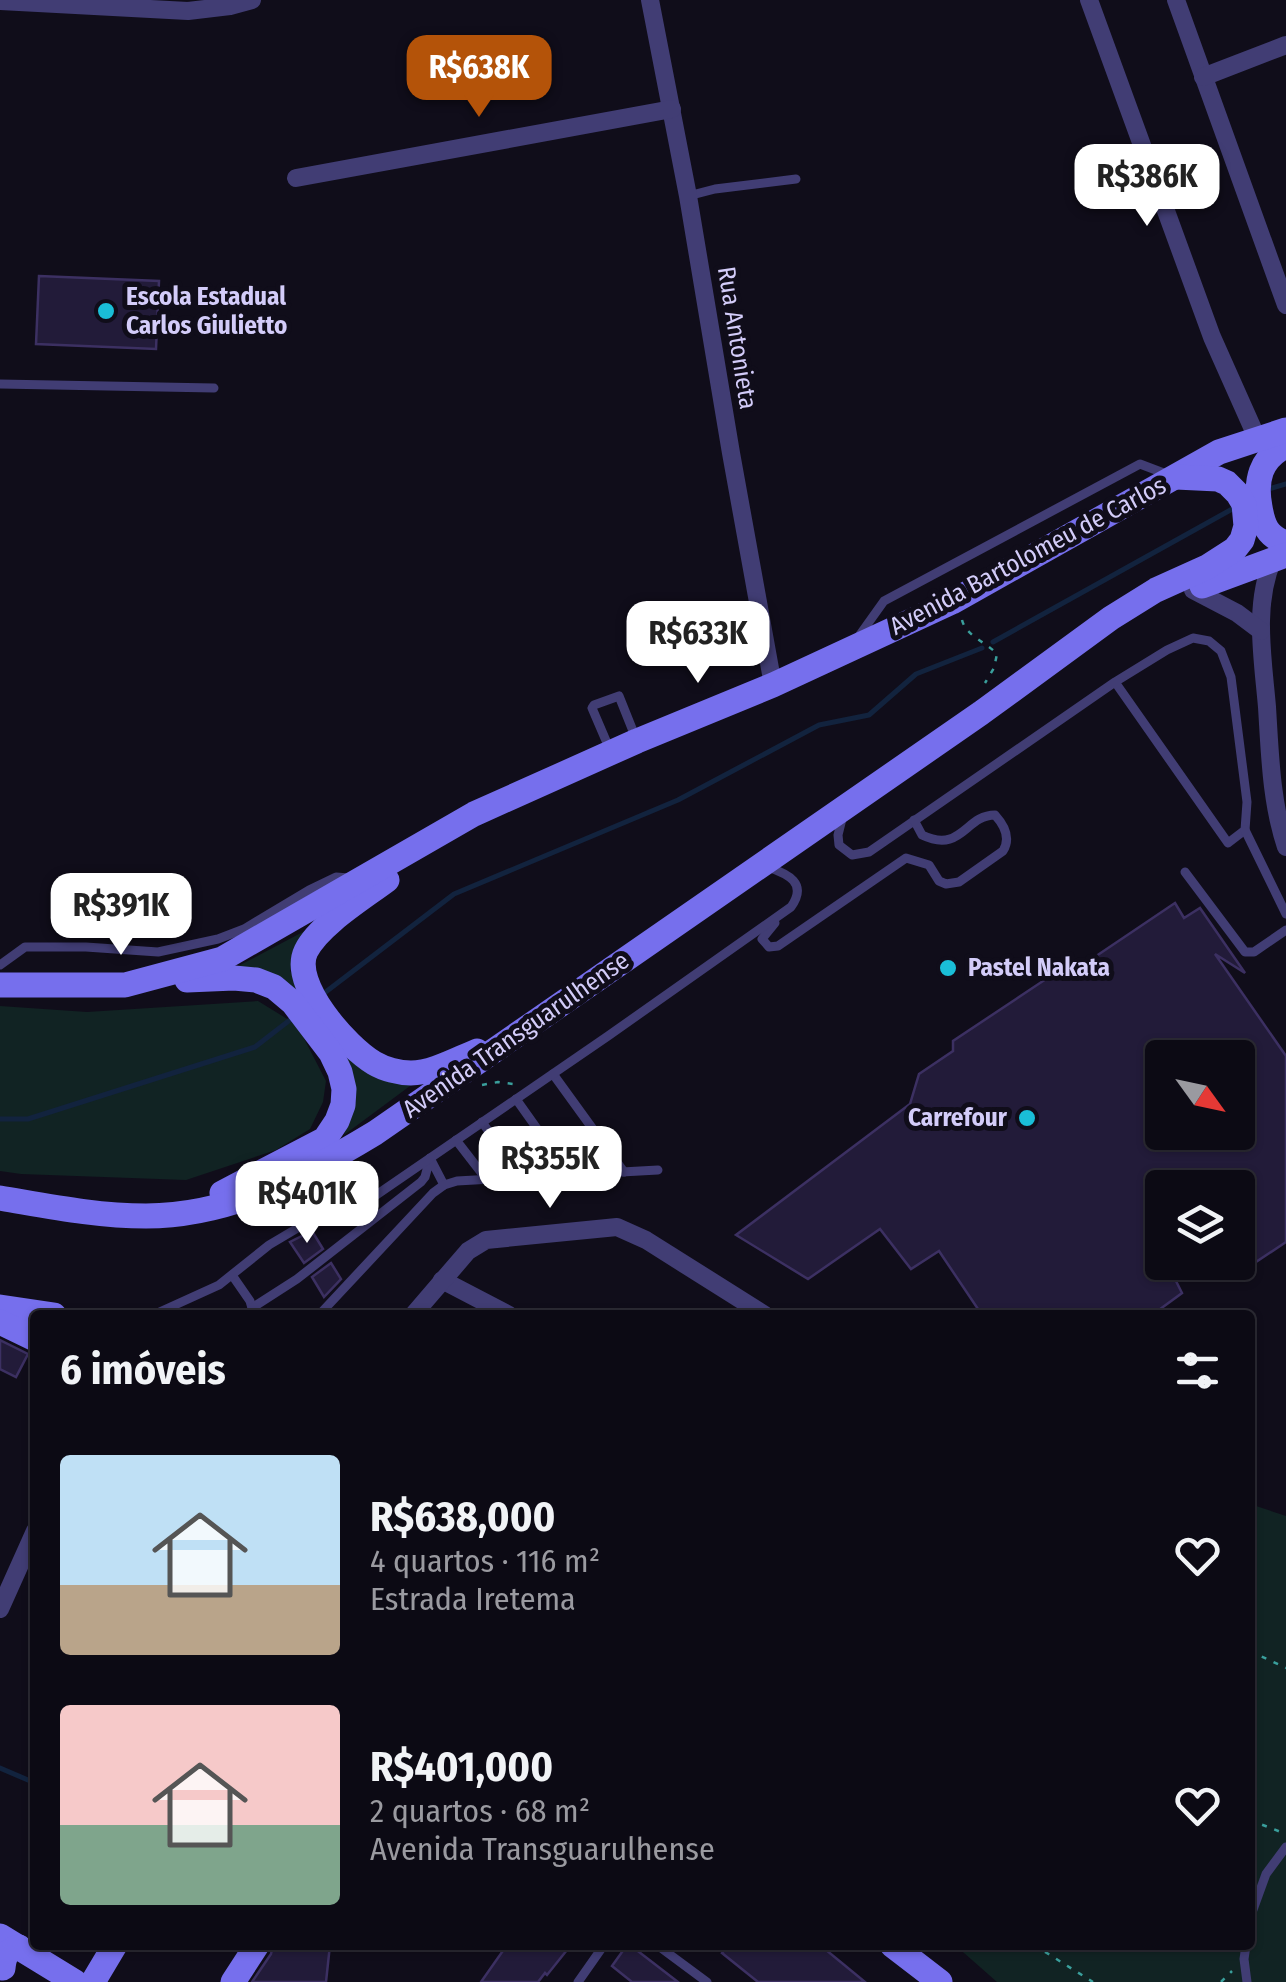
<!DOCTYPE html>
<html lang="pt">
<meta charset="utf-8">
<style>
:root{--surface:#0c0a14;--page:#15131d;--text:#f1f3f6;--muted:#9a9aa0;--line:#2c2b34;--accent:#b45309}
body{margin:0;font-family:"Fira Sans Condensed",sans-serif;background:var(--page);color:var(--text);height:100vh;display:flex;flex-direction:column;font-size:38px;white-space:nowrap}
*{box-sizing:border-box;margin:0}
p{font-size:32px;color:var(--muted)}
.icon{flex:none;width:55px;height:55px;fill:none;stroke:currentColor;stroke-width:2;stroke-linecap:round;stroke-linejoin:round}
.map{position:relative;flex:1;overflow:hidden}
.panel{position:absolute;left:30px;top:1310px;width:1225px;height:640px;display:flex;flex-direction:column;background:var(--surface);border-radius:10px;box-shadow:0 2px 8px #0004,0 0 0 2px var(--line)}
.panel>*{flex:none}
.needle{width:65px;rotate:123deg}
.buttons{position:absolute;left:1145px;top:1040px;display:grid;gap:20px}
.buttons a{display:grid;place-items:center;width:110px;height:110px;border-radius:10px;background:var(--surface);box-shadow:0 2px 8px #0004,0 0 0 2px var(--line);font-size:50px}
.price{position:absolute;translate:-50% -85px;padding:0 22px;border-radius:20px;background:#fff;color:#222;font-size:32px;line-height:65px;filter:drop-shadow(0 2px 5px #0008)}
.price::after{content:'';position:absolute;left:50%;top:60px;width:30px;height:22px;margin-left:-15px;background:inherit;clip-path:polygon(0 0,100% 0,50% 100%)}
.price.active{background:var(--accent);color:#fff}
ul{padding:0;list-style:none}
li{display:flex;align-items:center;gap:30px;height:250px;padding:0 30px}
li span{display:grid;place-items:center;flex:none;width:280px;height:200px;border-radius:10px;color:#555}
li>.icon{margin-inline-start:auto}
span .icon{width:120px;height:120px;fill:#fffc;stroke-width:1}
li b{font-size:42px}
h2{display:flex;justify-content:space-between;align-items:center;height:120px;padding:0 30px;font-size:42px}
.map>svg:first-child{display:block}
.green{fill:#112323}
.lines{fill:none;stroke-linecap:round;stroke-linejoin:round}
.stream{stroke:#12233e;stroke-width:5}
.building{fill:#221b39;stroke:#3c3062;stroke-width:2.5;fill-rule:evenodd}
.path{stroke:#3a9f9c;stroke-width:2.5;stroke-dasharray:5 8;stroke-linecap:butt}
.lane{stroke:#413d74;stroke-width:9}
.street{stroke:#413d74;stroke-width:18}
.secondary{stroke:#766fed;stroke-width:25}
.poi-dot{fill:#1abed7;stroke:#100d1a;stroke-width:4}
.labels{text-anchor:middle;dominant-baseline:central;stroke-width:10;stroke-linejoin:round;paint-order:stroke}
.poi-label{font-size:25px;font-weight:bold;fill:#d3ccf9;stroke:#100d1a;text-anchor:start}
.street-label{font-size:25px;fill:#d3ccf9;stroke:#100d1a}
</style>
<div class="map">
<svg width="1286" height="1982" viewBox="0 0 1286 1982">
<rect width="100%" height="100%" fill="#100d1a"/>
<g class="green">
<path d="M318 924 299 945 290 971 344 1044 414 1083 344 1135 356 1101 354 1078 282 979 223 974Z"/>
<path d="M258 1001 297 1025 326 1081 323 1102 310 1129 276 1150 186 1180 21 1174 0 1171V1006L87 1012Z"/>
<path d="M1250 1504 1286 1516V1982H997L955 1945H1250Z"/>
</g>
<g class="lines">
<g class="stream">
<path d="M1265 490 1286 484"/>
<path d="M993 642 1234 508"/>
<path d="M323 994 454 894 678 800 819 725 869 715 916 674 982 648"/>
<path d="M0 1119H28L255 1047 295 1016"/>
<path d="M0 1768 35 1783"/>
</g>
</g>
<g class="building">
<path d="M39 276 159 281 156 349 36 344Z"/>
<path d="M1175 903 1184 918 1200 908 1245 973 1215 954 1286 1056V1242L1238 1274V1188H1162V1262H1199L1176 1281 1182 1293 1152 1315H982L939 1251 911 1269 880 1229 808 1279 736 1235 910 1104 919 1074 953 1051V1041L1055 973 1068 975ZM1162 1058H1238V1132H1162Z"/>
<path d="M312 1231 323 1249 304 1263 290 1242Z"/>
<path d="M331 1263 341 1279 324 1297 312 1277Z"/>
<path d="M0 1340 28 1354 16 1377 0 1369Z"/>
<path d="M273 1945H330L326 1982H252L271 1954Z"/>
<path d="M507 1945H571L547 1975 545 1973 538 1982H481Z"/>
<path d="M627 1945H630L678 1982H632L612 1966Z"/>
<path d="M729 1945H820L865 1982H758L722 1953Z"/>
</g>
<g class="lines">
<g class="path">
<path d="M962 620C966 636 986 642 997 654L994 668 985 683"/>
<path d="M482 1085 498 1082 513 1084"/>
<path d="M1250 1651 1286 1668"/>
<path d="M1250 1820 1286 1834"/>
<path d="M1034 1945 1093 1982"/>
<path d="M1221 1982 1232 1971"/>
</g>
<g class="lane">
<path d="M688 196 715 189 796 179"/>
<path d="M0 384 214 388"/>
<path d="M859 636 884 601 1140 464 1169 475"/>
<path d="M610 750 592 708 594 705 619 696 635 736"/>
<path d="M843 815 838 835 839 845 852 855 869 852 1115 682 1228 843 1245 830 1247 802 1231 677 1221 651 1209 641 1193 638 1167 650 1115 682"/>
<path d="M1245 830 1286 914"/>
<path d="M1185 872 1245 952H1254L1286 930"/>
<path d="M775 923 762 939 769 947 778 946 906 858 929 865 939 881 946 884 959 882 1003 851C1011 838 1005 826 995 815 965 815 962 854 922 835L914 820"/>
<path d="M0 965 25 947H86L158 952 218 939 244 929 309 890 336 877 349 878"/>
<path d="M553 1074 624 1172"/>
<path d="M516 1099 570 1175"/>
<path d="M482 1122 522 1178"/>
<path d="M456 1140 487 1180"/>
<path d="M232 1275 250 1301 254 1315"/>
<path d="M252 1308 297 1279 421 1182 425 1177 430 1158 444 1185"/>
<path d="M153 1315 219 1285 269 1245 301 1226 369 1200 608 1036 791 907C808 883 788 874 768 867"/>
<path d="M319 1315 433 1193 444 1185 457 1181 658 1170"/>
<path d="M1250 1918 1266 1874 1286 1847"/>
<path d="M657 1945 707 1982"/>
<path d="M1246 1945 1244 1959 1247 1982"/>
<path d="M578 1982 604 1945"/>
</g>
<g class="street">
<path d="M650 0 688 196 731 453 773 685"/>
<path d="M1089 0 1212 337 1257 438"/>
<path d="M1176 0 1286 305"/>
<path d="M0 1 188 11 230 6 252 0"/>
<path d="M1203 77 1286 45"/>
<path d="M296 178 672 109"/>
<path d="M1273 559C1253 605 1263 659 1267 707 1270 754 1271 802 1286 847"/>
<path d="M1193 590 1237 613 1261 631"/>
<path d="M442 1280 509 1315"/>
<path d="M413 1315 468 1251 486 1240 617 1227 646 1240 765 1315"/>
<path d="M0 1609 35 1531"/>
</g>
<g class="secondary">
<path d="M1286 446C1260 458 1255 481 1260 507 1263 525 1267 536 1286 543"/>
<path d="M1202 586 1286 555"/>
<path d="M387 880C363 898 319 925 306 951 290 984 347 1047 374 1063 384 1069 399 1073 411 1073 432 1073 457 1059 477 1051"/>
<path d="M187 980 234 978 256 980 274 987 293 1003 331 1053 340 1072 344 1089 343 1105 337 1121 325 1139 222 1193"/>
<path d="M0 985H125L222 959 474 814 637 741 773 685 952 602 1219 452 1286 430"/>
<path d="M0 1198C48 1206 97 1216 146 1216 231 1216 304 1176 375 1133L981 713 1111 618 1156 590 1207 567 1235 549 1242 540 1246 526 1244 504 1238 494 1227 483 1218 479 1176 477"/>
<path d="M0 1307 54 1315"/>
<path d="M0 1322 35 1339"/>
<path d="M0 1936 75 1982"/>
<path d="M892 1945 940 1982"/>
<path d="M3 1968C4 1957 7 1949 19 1947"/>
<path d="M93 1982 115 1945"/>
<path d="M233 1982 257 1945"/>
</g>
</g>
<g class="poi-dot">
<circle cx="106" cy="311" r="10"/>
<circle cx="948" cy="968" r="10"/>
<circle cx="1027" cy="1118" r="10"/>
</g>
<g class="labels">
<g class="poi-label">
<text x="126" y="297">Escola Estadual<tspan x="126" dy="29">Carlos Giulietto</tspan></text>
<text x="968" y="968">Pastel Nakata</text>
<text x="1007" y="1118" text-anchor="end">Carrefour</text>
</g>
<g class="street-label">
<text transform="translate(737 338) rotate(81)">Rua Antonieta</text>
<text transform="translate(1028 556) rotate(-28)">Avenida Bartolomeu de Carlos</text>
<text transform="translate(516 1035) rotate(-35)">Avenida Transguarulhense</text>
</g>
</g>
</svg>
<div class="buttons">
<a><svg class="needle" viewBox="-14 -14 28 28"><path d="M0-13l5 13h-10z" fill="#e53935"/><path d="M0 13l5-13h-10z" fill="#9a9aa0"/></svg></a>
<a><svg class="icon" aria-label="layers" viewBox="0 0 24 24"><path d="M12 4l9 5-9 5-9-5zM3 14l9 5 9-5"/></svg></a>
</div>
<b class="price active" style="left:479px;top:120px">R$638K</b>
<b class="price" style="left:1147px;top:229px">R$386K</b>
<b class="price" style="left:698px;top:686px">R$633K</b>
<b class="price" style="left:121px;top:958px">R$391K</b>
<b class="price" style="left:550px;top:1211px">R$355K</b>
<b class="price" style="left:307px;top:1246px">R$401K</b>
<section class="panel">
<h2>6 imóveis<svg class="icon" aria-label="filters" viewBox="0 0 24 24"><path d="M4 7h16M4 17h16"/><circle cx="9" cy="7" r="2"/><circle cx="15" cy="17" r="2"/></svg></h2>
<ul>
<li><span style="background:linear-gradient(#bfe0f5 65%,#b9a48a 0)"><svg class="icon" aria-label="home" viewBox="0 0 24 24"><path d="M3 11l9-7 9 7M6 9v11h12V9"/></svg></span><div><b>R$638,000</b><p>4 quartos · 116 m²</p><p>Estrada Iretema</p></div><svg class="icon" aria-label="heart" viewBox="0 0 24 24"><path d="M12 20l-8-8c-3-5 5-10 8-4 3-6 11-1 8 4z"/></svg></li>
<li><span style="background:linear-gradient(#f6c9c9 60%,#7fa58c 0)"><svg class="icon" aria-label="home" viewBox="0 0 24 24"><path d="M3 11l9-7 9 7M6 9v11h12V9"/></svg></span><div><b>R$401,000</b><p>2 quartos · 68 m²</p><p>Avenida Transguarulhense</p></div><svg class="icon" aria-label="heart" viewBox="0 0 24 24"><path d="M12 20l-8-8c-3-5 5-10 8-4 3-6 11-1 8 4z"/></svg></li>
</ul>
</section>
</div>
